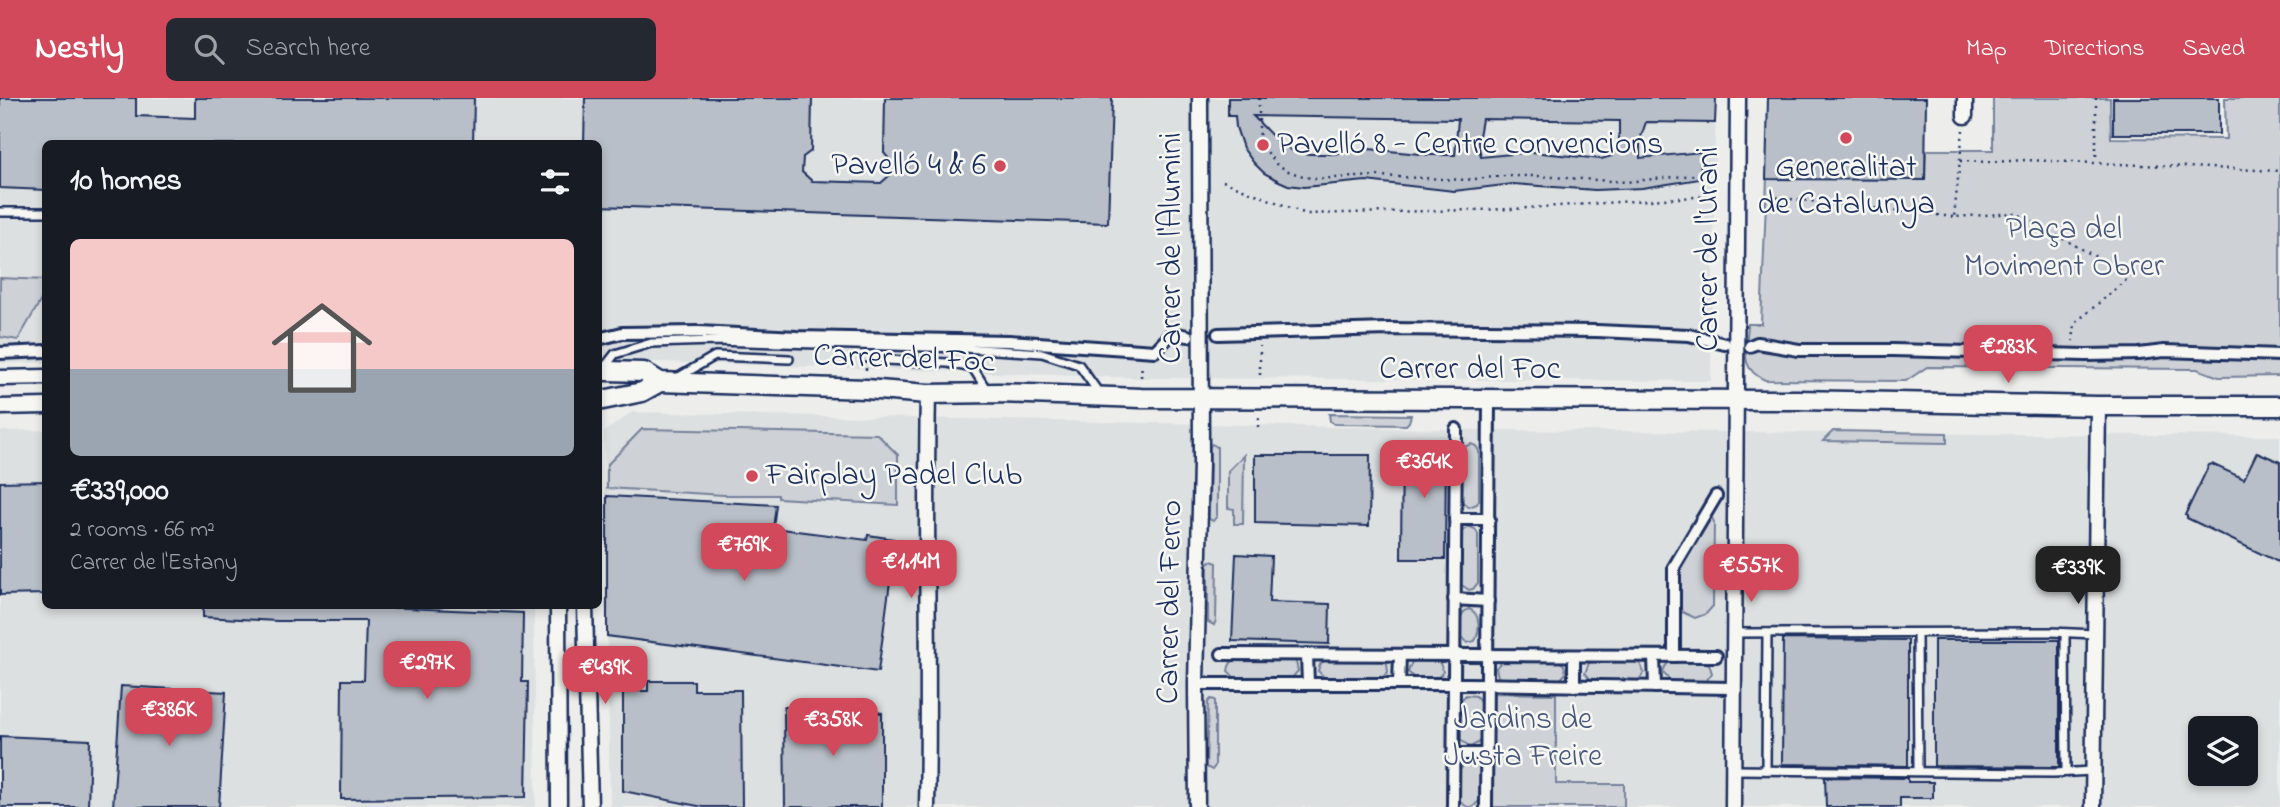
<!DOCTYPE html>
<meta charset="utf-8">
<style>
:root{--surface:#171b24;--page:#242831;--text:#f1f3f6;--muted:#9ea1a6;--line:#363941;--accent:#d1495b}
body{margin:0;font-family:"Indie Flower",sans-serif;background:var(--page);color:var(--text);height:100vh;display:flex;flex-direction:column;font-size:26px;white-space:nowrap}
*{box-sizing:border-box;margin:0}
p{font-size:23px;color:var(--muted)}
.icon{flex:none;width:38px;height:38px;fill:none;stroke:currentColor;stroke-width:2;stroke-linecap:round;stroke-linejoin:round}
.map{position:relative;flex:1;overflow:hidden}
.details{position:absolute;left:42px;top:42px;width:560px;height:469px;display:flex;flex-direction:column;background:var(--surface);border-radius:10px;box-shadow:0 4px 10px #0003}
.details>*{flex:none}
.fabs{position:absolute;left:2188px;top:618px;display:grid;gap:14px}
.fabs a{display:grid;place-items:center;width:70px;height:70px;border-radius:10px;background:var(--surface);box-shadow:0 4px 10px #0003;font-size:35px}
.price{position:absolute;translate:-50% -60px;padding:0 16px;border-radius:14px;background:var(--accent);color:#fff;font-size:23px;line-height:46px;filter:drop-shadow(0 2px 4px #0008)}
.price::after{content:'';position:absolute;left:50%;top:42px;width:21px;height:16px;margin-left:-10px;background:inherit;clip-path:polygon(0 0,100% 0,50% 100%)}
.price.current{background:#222;color:#fff}
ul{padding:0;list-style:none}
li{display:grid;align-content:center;gap:14px;height:371px;padding:0 28px}
li+li{border-top:2px solid var(--line)}
li span{display:grid;place-items:center;height:217px;border-radius:10px;color:#555}
li>.icon{margin-inline-start:auto}
span .icon{width:126px;height:126px;fill:#fffc;stroke-width:1}
li b{font-size:30px}
h2{display:flex;justify-content:space-between;align-items:center;height:84px;padding:0 28px;font-size:30px}
header{display:flex;align-items:center;gap:42px;box-sizing:border-box;height:98px;padding:0 35px;background:var(--accent);color:#fff}
header strong{font-size:33px}
nav{display:flex;gap:38px;margin-inline-start:auto;font-size:24px}
.search{width:490px;height:63px;background:var(--page);display:flex;align-items:center;gap:18px;box-sizing:border-box;padding:0 24px;border-radius:10px;color:var(--muted);font-size:26px}
.map>svg:first-child{display:block}
.built{fill:#dde0e1;fill-rule:evenodd}
.green{fill:#ced2d7;stroke:#74809a;stroke-width:2}
.building{fill:#b9bfc8;stroke:#1b2f5e;stroke-width:2;fill-rule:evenodd}
.lines{fill:none;stroke-linecap:round;stroke-linejoin:round}
.service-casing{stroke:#1b2f5e;stroke-width:12}
.pedestrian-casing{stroke:#1b2f5e;stroke-width:16}
.minor-casing{stroke:#1b2f5e;stroke-width:19}
.tertiary-casing{stroke:#1b2f5e;stroke-width:23}
.path{stroke:#1b2f5e;stroke-width:2.5;stroke-dasharray:2 5;stroke-linecap:butt}
.service{stroke:#f6f6f2;stroke-width:7}
.pedestrian{stroke:#f6f6f2;stroke-width:10}
.minor{stroke:#f6f6f2;stroke-width:14}
.tertiary{stroke:#f6f6f2;stroke-width:18}
.poi-dot{fill:#d1495b;stroke:#f6f6f2;stroke-width:2.5}
.labels{text-anchor:middle;dominant-baseline:central;stroke-width:5;stroke-linejoin:round;paint-order:stroke}
.poi-label{font-size:32px;fill:#1b2f5e;stroke:#f6f6f2;text-anchor:start}
.park-label{font-size:32px;fill:#48587c;stroke:#f6f6f2}
.street-label{font-size:32px;fill:#1b2f5e;stroke:#f6f6f2}
</style>
<header>
<strong>Nestly</strong>
<div class="search"><svg class="icon" aria-label="search" viewBox="0 0 24 24"><circle cx="10" cy="10" r="6"/><path d="M15 15l6 6"/></svg>Search here</div>
<nav><a>Map</a><a>Directions</a><a>Saved</a></nav>
</header>
<div class="map">
<svg width="2280" height="709" viewBox="0 0 2280 709">
<rect width="100%" height="100%" fill="#edeeec"/>
<filter id="ink" filterUnits="userSpaceOnUse"><feTurbulence type="fractalNoise" baseFrequency=".0143" numOctaves="2"/><feDisplacementMap in="SourceGraphic" scale="14" xChannelSelector="R" yChannelSelector="G"/><feConvolveMatrix kernelMatrix="1 2 1 2 8 2 1 2 1" color-interpolation-filters="sRGB"/></filter>
<g filter="url(#ink)">
<g class="built">
<path d="M0 0H1716L1711 283 1145 280 599 262 598 46H46L45 265H0Z"/>
<path d="M632 314 1490 332 2280 338V709H610L604 334ZM2200 630H2245V676H2200Z"/>
<path d="M45 332 46 508H534L536 709H0V333Z"/>
</g>
<g class="green">
<path d="M1993 0H2110L2111 40 2226 41 2225 0H2280V278L2219 279 2197 271 1927 269 1906 283 1765 282C1738 270 1747 251 1748 226H1761L1767 79 1925 82 1926 52H1993Z"/>
<path d="M0 180 45 182V195L18 242 0 239Z"/>
<path d="M1329 316 1411 317 1409 324 1406 327 1334 326 1330 323Z"/>
<path d="M642 331 877 336 898 357V407L778 400V397H724L607 390V367Z"/>
<path d="M1833 333 1947 335V345L1823 343Z"/>
<path d="M1212 346 1217 349V418L1213 423 1209 421 1210 348Z"/>
<path d="M1471 346 1476 348 1479 353V402L1477 406 1469 409 1461 403 1462 353 1464 349Z"/>
<path d="M1244 357 1243 426H1234V411L1228 410V373Z"/>
<path d="M1712 420 1714 424 1713 508 1706 516 1695 520 1682 514C1666 481 1692 448 1708 421Z"/>
<path d="M1470 429 1475 431 1478 436V485L1473 491 1469 492 1460 486 1461 436 1463 432Z"/>
<path d="M1211 463 1217 465 1216 522 1214 527 1208 524V466Z"/>
<path d="M1469 511C1481 515 1480 533 1475 543L1467 545 1461 539C1461 528 1457 515 1469 511Z"/>
<path d="M1237 561H1291L1296 564 1298 573 1291 581H1236L1228 573C1229 566 1231 563 1237 561Z"/>
<path d="M1327 562H1381L1387 565 1388 574 1381 581H1326L1318 573C1319 567 1321 563 1327 562Z"/>
<path d="M1417 562 1435 563 1440 565 1443 574 1437 581 1416 582 1408 574 1412 564Z"/>
<path d="M1505 563H1559L1564 567 1566 575 1559 583H1504L1498 579 1496 570 1500 565Z"/>
<path d="M1672 563H1703L1709 566 1712 575 1706 583H1671L1663 575C1664 569 1666 565 1672 563Z"/>
<path d="M1594 564H1637L1641 567 1644 575 1638 583 1593 584 1585 575 1589 565Z"/>
<path d="M1491 595 1556 596V686H1624V709H1491Z"/>
<path d="M1466 597 1476 598 1481 604V640L1478 645 1470 649 1460 641 1459 604Z"/>
<path d="M1211 601 1215 602V668L1212 672 1206 669 1208 604Z"/>
<path d="M1472 663C1486 669 1481 688 1480 702L1473 709H1467L1458 702 1460 672 1466 664Z"/>
</g>
<g class="building">
<path d="M0 0H136V18L195 20V0H474L473 46H46V92L0 90Z"/>
<path d="M585 0H812L811 53 803 59 802 74 812 83 881 85 890 77V62L884 55 885 0H1112L1108 125 598 108V46H584Z"/>
<path d="M1228 0H1716L1715 25 1646 24 1640 42V60L1701 54V61L1700 81 1642 90 1595 92 1513 86 1454 93 1366 83 1304 89 1288 87 1277 82 1264 75 1254 65 1243 50 1236 29 1235 18H1228ZM1253 18 1458 21 1455 57H1430L1369 51 1332 56H1309L1293 53 1278 44ZM1482 21 1619 23V46L1612 58 1601 61 1532 54 1481 59 1478 44Z"/>
<path d="M1768 0H1926L1925 82 1766 81Z"/>
<rect x="2113" y="0" width="106" height="36"/>
<path d="M1402 343H1446L1445 461H1401Z"/>
<path d="M2257 354 2280 364V465L2187 420V418L2185 417 2209 367 2212 366 2244 381Z"/>
<path d="M1255 357H1370L1369 428 1255 425Z"/>
<path d="M46 383V496L0 497V384Z"/>
<path d="M607 398 776 407 773 430 867 442 868 437 894 441 893 446H895L878 574 607 538Z"/>
<path d="M1236 456 1271 458 1269 504 1330 506 1329 546 1232 543Z"/>
<path d="M203 508H357L523 515 522 584H528L526 699 341 701 342 582H364L366 523H277L203 519Z"/>
<path d="M1783 541 1908 542V668L1782 666Z"/>
<path d="M1934 542H2059V669L1934 668Z"/>
<path d="M648 583H694V592H741L742 709H703L623 693V593H648Z"/>
<path d="M121 588 226 594 219 709H113Z"/>
<path d="M784 609H828L882 615V709H785Z"/>
<path d="M0 638 90 642 88 709H0Z"/>
<path d="M1825 679 1908 680V684H1933V700H1900V709H1826Z"/>
</g>
<g class="lines">
<defs>
<g id="service">
<path d="M0 114H46"/>
<path d="M886 262 948 265 973 270 988 294"/>
<path d="M604 270 615 256 651 245 714 243 963 250 1042 255 1079 267 1099 295"/>
<path d="M677 280 715 258 789 261"/>
<path d="M1735 535 2051 534 2095 536"/>
<path d="M1917 535 1918 673"/>
<path d="M2065 536 2066 674"/>
<path d="M1734 672 2054 675 2093 673"/>
<path d="M1766 672 1767 535"/>
</g>
<g id="pedestrian">
<path d="M1218 236 1388 231 1597 233 1689 237 1725 246"/>
<path d="M598 241 622 235 699 234 797 239 1009 243 1155 253 1172 235 1188 238"/>
<path d="M1750 248 1757 245 1799 252H1893L2086 257 2139 256 2164 253 2280 257"/>
<path d="M0 255 46 253"/>
<path d="M1455 421H1489"/>
<path d="M1454 501 1488 503"/>
<path d="M1222 556 1716 558"/>
<path d="M1307 556 1308 586"/>
<path d="M1654 558 1655 589"/>
<path d="M1674 558V469L1716 398"/>
<path d="M1196 586H1468L1733 590"/>
<path d="M1399 586 1400 557"/>
<path d="M1574 588V558"/>
<path d="M1453 656H1486"/>
<path d="M1453 709 1456 331"/>
<path d="M1486 709 1489 302"/>
</g>
<g id="minor">
<path d="M1965 18V0"/>
<path d="M0 280 46 279"/>
<path d="M0 309 46 308"/>
<path d="M558 508 559 709"/>
<path d="M585 508 590 709"/>
<path d="M927 709C930 571 925 433 928 296"/>
<path d="M1197 709 1196 586 1201 365 1200 0"/>
<path d="M1733 709 1738 0"/>
<path d="M2093 709 2098 308"/>
</g>
<g id="tertiary">
<path d="M606 273 644 274 660 284 866 291 928 296 999 295 1141 300 1798 302 2098 308H2280"/>
<path d="M598 303 642 294 660 284"/>
</g>
</defs>
<use href="#service" class="service-casing"/>
<use href="#pedestrian" class="pedestrian-casing"/>
<use href="#minor" class="minor-casing"/>
<use href="#tertiary" class="tertiary-casing"/>
<g class="path">
<path d="M1259 0V34L1265 51 1276 66 1290 74 1313 81 1378 78 1466 82 1504 78H1538L1626 84 1703 76"/>
<path d="M2096 0V63"/>
<path d="M1963 32 1954 119 2016 115 2131 178 2075 225 2073 243"/>
<path d="M1960 63 1992 64 2026 62 2280 73"/>
<path d="M1223 83 1306 116 1512 111 1710 98"/>
<path d="M1763 98 1954 119"/>
<path d="M866 272V258"/>
<path d="M1260 277V248"/>
<path d="M1141 279 1142 265"/>
<path d="M1258 329 1259 318"/>
</g>
<use href="#service" class="service"/>
<use href="#pedestrian" class="pedestrian"/>
<use href="#minor" class="minor"/>
<use href="#tertiary" class="tertiary"/>
</g>
</g>
<g class="poi-dot">
<circle cx="1846" cy="40" r="7"/>
<circle cx="1263" cy="47" r="7"/>
<circle cx="1000" cy="68" r="7"/>
<circle cx="752" cy="378" r="7"/>
</g>
<g class="labels">
<g class="poi-label">
<text x="1277" y="47">Pavelló 8 - Centre convencions</text>
<text x="986" y="68" text-anchor="end">Pavelló 4 &amp; 6</text>
<text x="1846" y="70" text-anchor="middle">Generalitat<tspan x="1846" dy="37">de Catalunya</tspan></text>
<text x="766" y="378">Fairplay Padel Club</text>
</g>
<g class="park-label">
<text x="2064" y="132">Plaça del<tspan x="2064" dy="37">Moviment Obrer</tspan></text>
<text x="1523" y="622">Jardins de<tspan x="1523" dy="37">Justa Freire</tspan></text>
</g>
<g class="street-label">
<text transform="translate(1172 150) rotate(-90)">Carrer de l'Alumini</text>
<text transform="translate(1709 151) rotate(-90)">Carrer de l'Urani</text>
<text transform="translate(904 262) rotate(2)">Carrer del Foc</text>
<text x="1470" y="272">Carrer del Foc</text>
<text transform="translate(1171 504) rotate(-89)">Carrer del Ferro</text>
</g>
</g>
</svg>
<div class="fabs">
<a><svg class="icon" aria-label="layers" viewBox="0 0 24 24"><path d="M12 4l9 5-9 5-9-5zM3 14l9 5 9-5"/></svg></a>
</div>
<b class="price" style="left:2008px;top:287px">€283K</b>
<b class="price" style="left:1424px;top:402px">€364K</b>
<b class="price" style="left:744px;top:485px">€769K</b>
<b class="price" style="left:911px;top:502px">€1.14M</b>
<b class="price" style="left:1751px;top:506px">€557K</b>
<b class="price current" style="left:2078px;top:508px">€339K</b>
<b class="price" style="left:427px;top:603px">€297K</b>
<b class="price" style="left:605px;top:608px">€439K</b>
<b class="price" style="left:169px;top:650px">€386K</b>
<b class="price" style="left:833px;top:660px">€358K</b>
<section class="details">
<h2>10 homes<svg class="icon" aria-label="filters" viewBox="0 0 24 24"><path d="M4 7h16M4 17h16"/><circle cx="9" cy="7" r="2"/><circle cx="15" cy="17" r="2"/></svg></h2>
<ul>
<li><span style="background:linear-gradient(#f6c9c9 60%,#9aa5b1 0)"><svg class="icon" aria-label="home" viewBox="0 0 24 24"><path d="M3 11l9-7 9 7M6 9v11h12V9"/></svg></span><div><b>€339,000</b><p>2 rooms · 66 m²</p><p>Carrer de l'Estany</p></div></li>
</ul>
</section>
</div>
